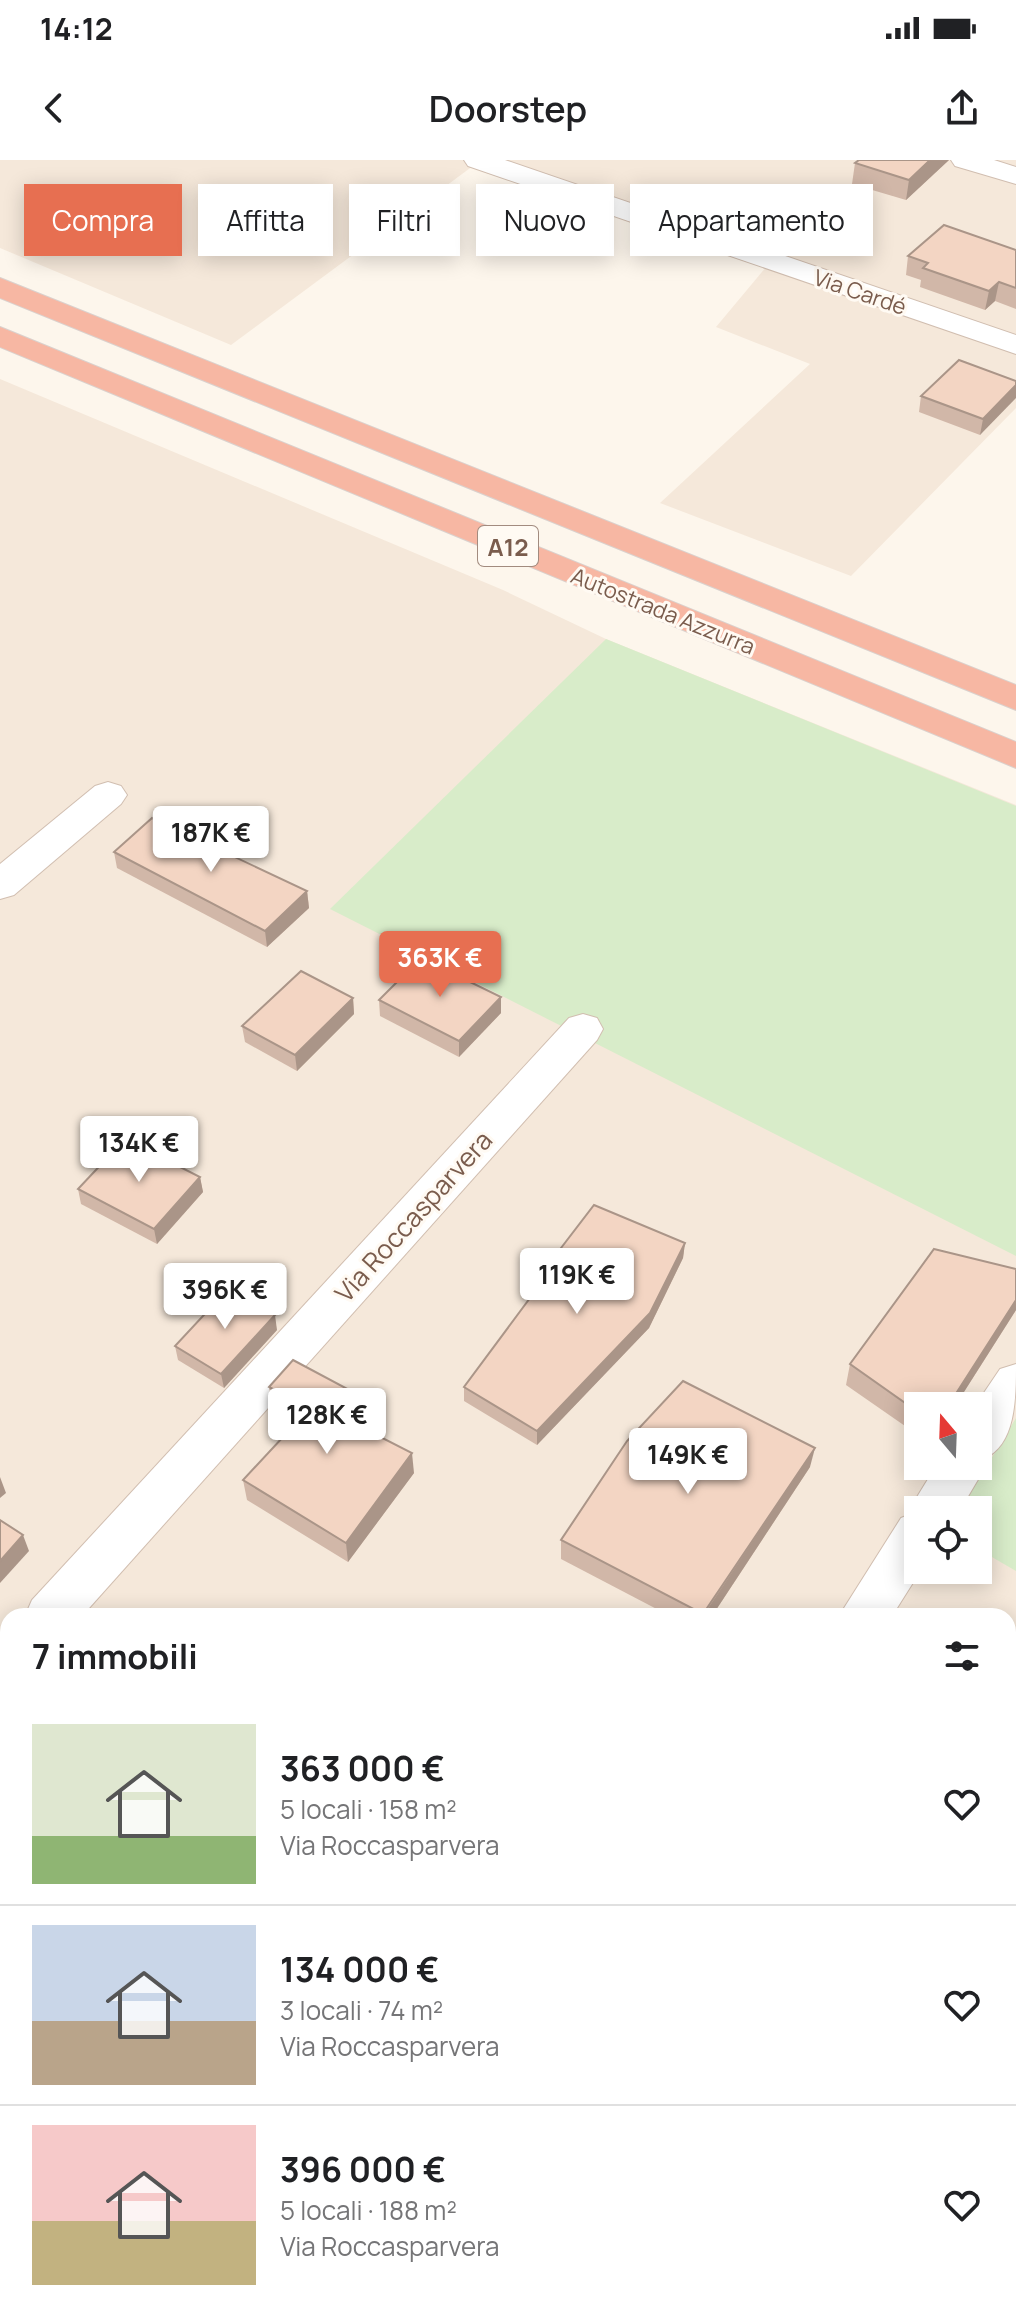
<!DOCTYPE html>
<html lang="it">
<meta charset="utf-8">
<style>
:root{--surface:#fff;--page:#f2f2f2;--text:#202124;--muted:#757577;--line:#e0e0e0;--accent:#e76f51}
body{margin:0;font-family:Manrope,sans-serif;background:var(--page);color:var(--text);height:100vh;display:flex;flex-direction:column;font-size:30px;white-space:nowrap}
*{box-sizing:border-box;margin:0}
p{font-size:26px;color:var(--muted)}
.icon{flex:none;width:44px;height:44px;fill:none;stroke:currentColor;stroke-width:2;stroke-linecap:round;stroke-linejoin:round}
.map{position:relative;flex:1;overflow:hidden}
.drawer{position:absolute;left:0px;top:1448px;width:1016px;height:714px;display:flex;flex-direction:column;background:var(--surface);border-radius:24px 24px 0 0;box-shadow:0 4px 20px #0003}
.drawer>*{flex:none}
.guide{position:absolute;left:24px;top:24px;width:968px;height:72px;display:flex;gap:16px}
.needle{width:52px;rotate:341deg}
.tools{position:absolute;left:904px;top:1232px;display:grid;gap:16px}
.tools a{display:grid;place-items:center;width:88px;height:88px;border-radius:0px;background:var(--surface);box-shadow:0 4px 20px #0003;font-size:40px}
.price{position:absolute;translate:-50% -68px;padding:0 18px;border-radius:8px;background:#fff;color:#222;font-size:26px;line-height:52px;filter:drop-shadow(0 2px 4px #0008)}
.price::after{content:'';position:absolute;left:50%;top:48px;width:24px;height:18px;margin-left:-12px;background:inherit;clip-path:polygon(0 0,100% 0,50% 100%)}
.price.on{background:var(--accent);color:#fff}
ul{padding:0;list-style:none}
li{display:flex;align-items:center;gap:24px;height:200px;padding:0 32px}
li+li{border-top:2px solid var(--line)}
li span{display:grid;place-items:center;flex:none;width:224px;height:160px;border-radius:0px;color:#555}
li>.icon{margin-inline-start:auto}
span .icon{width:96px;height:96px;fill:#fffc;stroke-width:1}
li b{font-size:34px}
h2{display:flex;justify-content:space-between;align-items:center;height:96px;padding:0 32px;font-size:34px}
.tag{padding:0 28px;border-radius:0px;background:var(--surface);box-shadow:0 4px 20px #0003;font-size:28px;line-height:72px}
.tag.on{background:var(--accent);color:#fff}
.status{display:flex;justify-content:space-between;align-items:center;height:56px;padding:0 40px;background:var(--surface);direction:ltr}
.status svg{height:22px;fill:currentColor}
header{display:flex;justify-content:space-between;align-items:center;height:104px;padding:0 32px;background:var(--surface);font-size:36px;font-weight:600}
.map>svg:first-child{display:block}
.residential{fill:#f5e8da;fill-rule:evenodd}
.green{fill:#d8ecc9}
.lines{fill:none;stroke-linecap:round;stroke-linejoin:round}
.minor-casing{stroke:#d1beb0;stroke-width:2}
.motorway-casing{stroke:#dad1cd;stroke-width:2}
.minor{fill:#fff;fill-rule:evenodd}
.motorway{fill:#f7b7a3;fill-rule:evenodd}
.wall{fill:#d1b7a8}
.shaded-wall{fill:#aa9588}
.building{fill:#f3d5c3;stroke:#aa9588;stroke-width:2}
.labels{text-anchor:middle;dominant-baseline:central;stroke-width:6;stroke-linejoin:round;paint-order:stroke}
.far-street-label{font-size:22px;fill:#7a5c4d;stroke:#fffaf3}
.shield{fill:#fffaf3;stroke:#a28b7f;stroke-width:2}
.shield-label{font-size:24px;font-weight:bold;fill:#7a5c4d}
.street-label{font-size:26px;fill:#7a5c4d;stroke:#fffaf3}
</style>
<div class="status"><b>14:12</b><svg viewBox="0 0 49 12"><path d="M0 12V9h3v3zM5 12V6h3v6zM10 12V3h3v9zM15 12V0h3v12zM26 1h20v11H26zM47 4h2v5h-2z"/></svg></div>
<header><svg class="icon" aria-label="back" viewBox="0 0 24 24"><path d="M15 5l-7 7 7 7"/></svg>Doorstep<svg class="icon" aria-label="share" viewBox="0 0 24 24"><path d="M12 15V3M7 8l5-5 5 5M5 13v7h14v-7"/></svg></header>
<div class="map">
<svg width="1016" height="2161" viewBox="0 0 1016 2161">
<rect width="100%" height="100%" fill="#fdf6ec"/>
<g class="residential">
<path d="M0 0H481L231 185 0 88Z"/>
<path d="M501 0H1016V248L851 416 660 343 810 204 716 167 777 94Z"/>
<path d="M0 219 503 430 606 479 1016 645V2161H0ZM918 1246H978V1306H918ZM918 1350H978V1410H918ZM8 1456H1008V2154H8Z"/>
</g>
<g class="green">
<path d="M606 479 1016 646V1096L330 749Z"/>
<path d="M1016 1258V1411L978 1389V1350H960Z"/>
<path d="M1008 1707 1016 1712V2161H441L446 2154H1008Z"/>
</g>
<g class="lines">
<defs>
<g id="minor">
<path d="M464 0H505L1016 175V194L468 6Z"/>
<path d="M951 0H994L1016 7V24L955 6Z"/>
<path d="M108 622 121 626 127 635 121 644 14 735 0 739V704L95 626Z"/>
<path d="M583 854 597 858 603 869 597 880 82 1456H25L32 1440 569 858Z"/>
<path d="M1016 1204C1016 1238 1016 1286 983 1299L986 1306 960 1350H918V1410H921L892 1456H839L901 1358 911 1354 909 1350 936 1306H978L975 1246 1000 1209Z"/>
<path d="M8 1479V1531L0 1534V1482Z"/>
<path d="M378 2154H440L437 2161H375Z"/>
</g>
<g id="motorway">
<path d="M0 118 1016 525V550L0 138Z"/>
<path d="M0 167 1016 582V608L0 187Z"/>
</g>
</defs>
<use href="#minor" class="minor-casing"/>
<use href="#motorway" class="motorway-casing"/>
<use href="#minor" class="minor"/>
<use href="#motorway" class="motorway"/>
</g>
<g class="wall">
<path d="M949 0 906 40 852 24 855 3Z"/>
<path d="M1016 90V149L995 141 985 150 920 127 921 120 906 115 908 96Z"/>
<path d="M1016 221 980 275 919 252 921 236Z"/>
<path d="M114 692 307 731 309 748 267 787 117 708Z"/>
<path d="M353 838 354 854 297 911 245 882 242 866Z"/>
<path d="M379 840 501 853 459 897 380 856Z"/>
<path d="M200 1017 203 1032 157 1084 81 1044 78 1029Z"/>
<path d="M685 1083 683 1098 649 1168 537 1285 464 1241V1227L548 1114V1105Z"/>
<path d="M1016 1109V1150L955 1246H918V1275L846 1225 850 1204Z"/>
<path d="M277 1170 224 1228 178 1200 175 1186Z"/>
<path d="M269 1227 372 1242 374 1262 368 1271 414 1313 348 1402 247 1340 243 1320 298 1260 272 1248Z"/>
<path d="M810 1307 712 1456H670L561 1399V1380Z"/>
<path d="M1016 1481V1634L1015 1636 1008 1632V1494Z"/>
<path d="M0 1699 8 1704V1768L0 1762Z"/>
</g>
<g class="shaded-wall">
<path d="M930 0H949L906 40 909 20Z"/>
<path d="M999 122 995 141 985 150 989 131Z"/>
<path d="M1016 225V238L980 275 983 259Z"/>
<path d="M307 731 309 748 267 787 265 771Z"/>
<path d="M501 837V853L459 897V881Z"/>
<path d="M353 838 354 854 297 911 295 895Z"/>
<path d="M200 1017 203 1032 157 1084 154 1069Z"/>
<path d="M685 1083 683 1098 649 1168 537 1285V1271Z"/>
<path d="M1016 1140V1150L955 1246H948Z"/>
<path d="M275 1155 277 1170 224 1228 221 1214Z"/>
<path d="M372 1242 374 1262 360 1285 357 1265Z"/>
<path d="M815 1288 810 1307 712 1456H703Z"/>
<path d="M412 1293 414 1313 348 1402 346 1383Z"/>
<path d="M0 1317 6 1333 0 1338Z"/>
<path d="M23 1375 29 1391 0 1423V1401Z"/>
<path d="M8 2011V2028L0 2039V2022Z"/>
</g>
<g class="building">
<path d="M859 0H930L909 20 855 3Z"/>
<path d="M944 65 1016 90V128L999 122 989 131 923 108 928 103 908 96Z"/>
<path d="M959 200 1016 221V225L983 259 921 236Z"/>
<path d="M152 658 307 731 265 771 114 692Z"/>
<path d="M421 798 501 837 459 881 379 840Z"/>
<path d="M301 811 353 838 295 895 242 866Z"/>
<path d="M125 979 200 1017 154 1069 78 1029Z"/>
<path d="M594 1045 685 1083 650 1153 537 1271 464 1227 553 1107 548 1105Z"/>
<path d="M934 1089 1016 1109V1140L948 1246H918V1252L850 1204Z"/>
<path d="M229 1128 275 1155 221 1214 175 1186Z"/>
<path d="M293 1200 372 1242 357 1265 412 1293 346 1383 243 1320 310 1248 269 1227Z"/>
<path d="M683 1221 815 1288 703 1454 561 1380 627 1281Z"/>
<path d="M0 1360 23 1375 0 1401Z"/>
<path d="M1016 1481V1615L1008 1610V1494Z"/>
<path d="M0 1699 8 1704V1760L0 1754Z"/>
<path d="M0 1992 8 1999V2011L0 2022Z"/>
</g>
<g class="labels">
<g class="far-street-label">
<text transform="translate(860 132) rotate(19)">Via Cardé</text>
<text transform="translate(663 451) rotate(22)">Autostrada Azzurra</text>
</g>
<rect class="shield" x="478" y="366" width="60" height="40" rx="6"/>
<g class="shield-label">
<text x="508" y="386">A12</text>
</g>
<g class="street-label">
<text transform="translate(413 1056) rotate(-48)">Via Roccasparvera</text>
</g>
</g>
</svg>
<div class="tools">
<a><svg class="needle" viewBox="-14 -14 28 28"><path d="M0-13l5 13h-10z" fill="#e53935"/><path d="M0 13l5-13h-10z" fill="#757577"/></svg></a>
<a><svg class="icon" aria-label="locate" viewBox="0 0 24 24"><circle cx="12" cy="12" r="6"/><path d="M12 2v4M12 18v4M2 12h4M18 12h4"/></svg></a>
</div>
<b class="price" style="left:211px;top:714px">187K €</b>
<b class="price on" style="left:440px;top:839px">363K €</b>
<b class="price" style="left:139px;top:1024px">134K €</b>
<b class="price" style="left:577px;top:1156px">119K €</b>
<b class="price" style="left:225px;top:1171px">396K €</b>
<b class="price" style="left:327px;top:1296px">128K €</b>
<b class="price" style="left:688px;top:1336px">149K €</b>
<div class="guide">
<a class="tag on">Compra</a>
<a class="tag">Affitta</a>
<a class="tag">Filtri</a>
<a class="tag">Nuovo</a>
<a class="tag">Appartamento</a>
</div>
<section class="drawer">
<h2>7 immobili<svg class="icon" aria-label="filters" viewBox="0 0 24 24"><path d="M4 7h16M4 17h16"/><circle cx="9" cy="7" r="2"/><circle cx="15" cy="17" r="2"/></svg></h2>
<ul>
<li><span style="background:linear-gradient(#dfe7d0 70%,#8fb573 0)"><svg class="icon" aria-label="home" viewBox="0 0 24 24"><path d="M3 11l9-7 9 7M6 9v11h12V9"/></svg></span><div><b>363 000 €</b><p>5 locali · 158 m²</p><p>Via Roccasparvera</p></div><svg class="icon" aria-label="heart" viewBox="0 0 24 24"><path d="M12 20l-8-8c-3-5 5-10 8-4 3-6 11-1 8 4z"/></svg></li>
<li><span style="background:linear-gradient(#c9d6e8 60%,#b9a48a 0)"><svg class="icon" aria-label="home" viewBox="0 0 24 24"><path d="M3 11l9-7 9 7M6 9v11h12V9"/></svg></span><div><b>134 000 €</b><p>3 locali · 74 m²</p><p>Via Roccasparvera</p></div><svg class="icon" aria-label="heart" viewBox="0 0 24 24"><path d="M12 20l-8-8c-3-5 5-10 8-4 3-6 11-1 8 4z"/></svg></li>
<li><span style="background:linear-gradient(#f6c9c9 60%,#c2b280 0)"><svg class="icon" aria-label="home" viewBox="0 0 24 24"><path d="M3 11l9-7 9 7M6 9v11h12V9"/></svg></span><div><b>396 000 €</b><p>5 locali · 188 m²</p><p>Via Roccasparvera</p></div><svg class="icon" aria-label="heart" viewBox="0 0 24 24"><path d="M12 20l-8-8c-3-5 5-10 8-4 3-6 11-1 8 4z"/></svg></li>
</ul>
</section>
</div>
